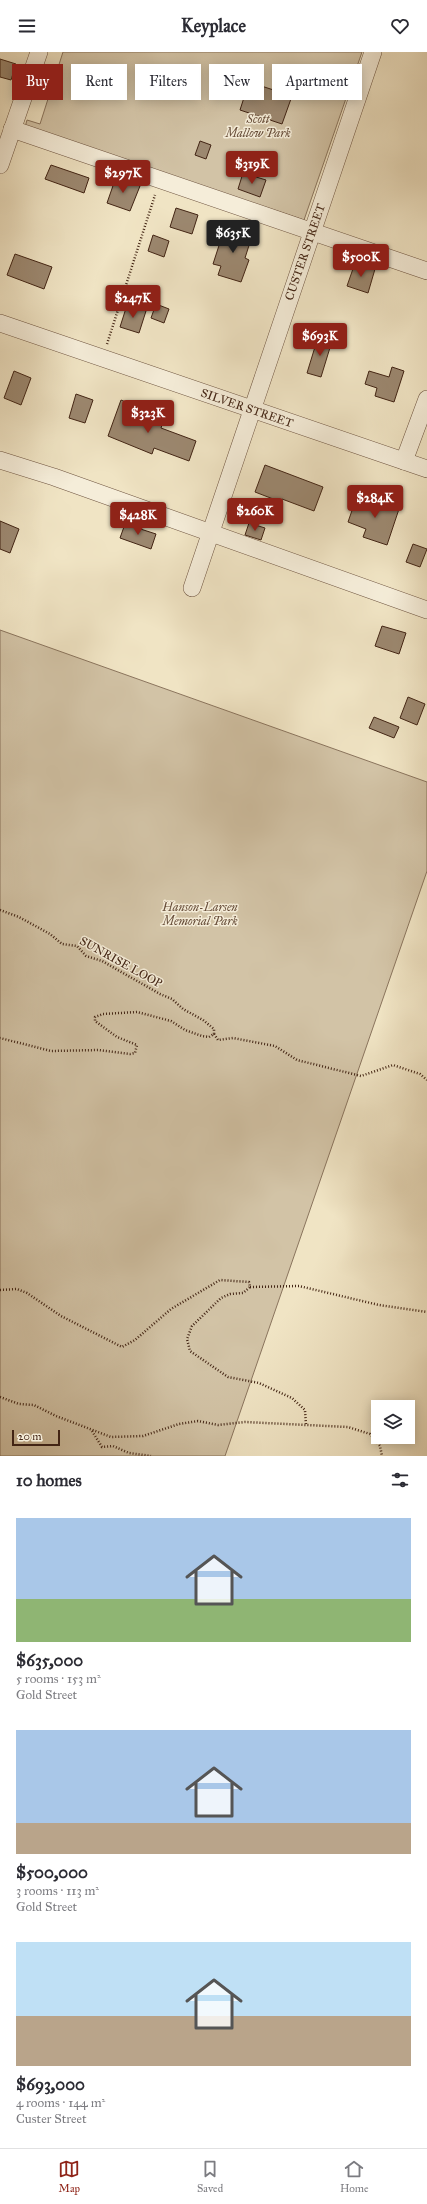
<!DOCTYPE html>
<meta charset="utf-8">
<style>
:root{--surface:#fff;--page:#f7f7f7;--text:#2b2b33;--muted:#7c7c81;--line:#e1e1e2;--accent:#8f2418}
body{margin:0;font-family:"IM FELL Great Primer",serif;background:var(--page);color:var(--text);height:100vh;display:flex;flex-direction:column;font-size:15px;white-space:nowrap}
*{box-sizing:border-box;margin:0}
p{font-size:13px;color:var(--muted)}
.icon{flex:none;width:22px;height:22px;fill:none;stroke:currentColor;stroke-width:2;stroke-linecap:round;stroke-linejoin:round}
.map{position:relative;height:1404px;overflow:hidden}
.details{display:flex;flex-direction:column;background:var(--surface);flex:1}
.details>*{flex:none}
.top-card{position:absolute;left:12px;top:12px;width:403px;height:36px;display:flex;gap:8px}
.fabs{position:absolute;left:371px;top:1348px;display:grid;gap:8px}
.fabs a{display:grid;place-items:center;width:44px;height:44px;border-radius:0px;background:var(--surface);box-shadow:0 2px 10px #0003;font-size:20px}
.scale{position:absolute;left:12px;bottom:10px;width:48px;box-sizing:border-box;padding-left:4px;border:2px solid #422414;border-top:0;font-size:11px;line-height:14px;white-space:nowrap;color:#422414;-webkit-text-stroke:3px #f5edd9;paint-order:stroke}
.price{position:absolute;translate:-50% -34px;padding:0 9px;border-radius:4px;background:var(--accent);color:#fff;font-size:13px;line-height:26px;filter:drop-shadow(0 1px 2px #0008)}
.price::after{content:'';position:absolute;left:50%;top:24px;width:12px;height:9px;margin-left:-6px;background:inherit;clip-path:polygon(0 0,100% 0,50% 100%)}
.price.active{background:#222;color:#fff}
ul{padding:0;list-style:none}
li{display:grid;align-content:center;gap:8px;height:212px;padding:0 16px}
li span{display:grid;place-items:center;height:124px;border-radius:0px;color:#555}
li>.icon{margin-inline-start:auto}
span .icon{width:72px;height:72px;fill:#fffc;stroke-width:1}
li b{font-size:17px}
h2{display:flex;justify-content:space-between;align-items:center;height:48px;padding:0 16px;font-size:17px}
.pill{padding:0 14px;border-radius:0px;background:var(--surface);box-shadow:0 2px 10px #0003;font-size:14px;line-height:36px}
.pill.active{background:var(--accent);color:#fff}
header{display:flex;justify-content:space-between;align-items:center;height:52px;padding:0 16px;background:var(--surface);font-size:18px;font-weight:700}
.menu{display:flex;justify-content:space-around;align-items:center;height:56px;border-top:1px solid var(--line);background:var(--surface);font-size:11px;color:var(--muted)}
.menu a{display:grid;justify-items:center;gap:2px}
.menu .active{color:var(--accent)}
.map>svg:first-child{display:block}
.green{fill:#d2c3a6;stroke:#8a745d}
.building{fill:#9c8870;stroke:#422414}
.lines{fill:none;stroke-linecap:round;stroke-linejoin:round}
.minor-casing{stroke:#6e5440;stroke-width:18}
.path{stroke:#422414;stroke-width:2.5;stroke-dasharray:1 2;stroke-linecap:butt}
.minor{stroke:#f5edd9;stroke-width:17}
.labels{text-anchor:middle;dominant-baseline:central;stroke-width:3;stroke-linejoin:round;paint-order:stroke}
.park-label{font-size:12px;font-style:italic;fill:#664c38;stroke:#f5edd9}
.street-label{font-size:12px;fill:#422414;stroke:#f5edd9}
</style>
<header><svg class="icon" aria-label="menu" viewBox="0 0 24 24"><path d="M4 6h16M4 12h16M4 18h16"/></svg>Keyplace<svg class="icon" aria-label="heart" viewBox="0 0 24 24"><path d="M12 20l-8-8c-3-5 5-10 8-4 3-6 11-1 8 4z"/></svg></header>
<div class="map">
<svg width="427" height="1404" viewBox="0 0 427 1404">
<rect width="100%" height="100%" fill="#f0e4c4"/>
<filter id="stains"><feTurbulence type="fractalNoise" baseFrequency=".005" numOctaves="4"/><feColorMatrix values="0 0 0 0 .2 0 0 0 0 .09 0 0 0 0 .02 0 0 0 .5 -.17"/></filter>
<radialGradient id="worn" r=".72"><stop offset=".6" stop-color="#630" stop-opacity="0"/><stop offset="1" stop-color="#630" stop-opacity=".3"/></radialGradient>
<g class="green">
<path d="M63 0H362L304 168 25 75 27 68 40 72Z"/>
<path d="M0 578 427 730V819L225 1404H0Z"/>
</g>
<g class="building">
<path d="M0 7 16 12 11 28 0 25Z"/>
<path d="M249 30 292 44 282 72 240 58Z"/>
<path d="M200 89 211 93 206 107 195 103Z"/>
<path d="M51 113 89 126 84 141 45 127Z"/>
<path d="M243 121 266 128 260 145 238 137Z"/>
<path d="M116 125 140 134 130 159 107 151Z"/>
<path d="M176 156 198 163 192 182 170 175Z"/>
<path d="M225 175 252 184 245 206 249 208 241 230 218 223 221 214 213 212Z"/>
<path d="M153 183 169 189 164 205 148 199Z"/>
<path d="M15 202 52 215 44 237 7 223Z"/>
<path d="M355 211 375 217 368 241 347 234Z"/>
<path d="M156 252 169 257 164 271 151 266Z"/>
<path d="M127 253 146 259 139 281 120 275Z"/>
<path d="M318 285 332 289 321 325 307 321Z"/>
<path d="M392 315 404 319 394 350 375 344 377 336 365 332 369 319 389 325Z"/>
<path d="M14 319 31 326 21 353 4 346Z"/>
<path d="M76 342 93 348 85 371 69 366Z"/>
<path d="M121 348 138 355 135 363 162 373 161 376 196 389 189 409 154 396 152 402 108 384Z"/>
<path d="M265 413 323 435 314 459 282 447 281 450 255 440Z"/>
<path d="M375 446 400 454 387 493 363 485 366 477 348 470 356 447 373 454Z"/>
<path d="M0 469 19 477 10 501 0 497Z"/>
<path d="M249 471 265 476 261 488 245 483Z"/>
<path d="M125 472 156 482 151 497 120 486Z"/>
<path d="M413 492 427 497 420 515 406 510Z"/>
<path d="M382 574 406 581 399 602 375 594Z"/>
<path d="M408 645 425 652 417 673 400 666Z"/>
<path d="M374 665 399 675 394 686 369 676Z"/>
</g>
<g class="lines">
<defs>
<g id="minor">
<path d="M12 77 427 219"/>
<path d="M0 113 39 0"/>
<path d="M0 271 427 417"/>
<path d="M0 408 54 425 427 558"/>
<path d="M404 409 427 347"/>
<path d="M192 536 373 0"/>
</g>
</defs>
<use href="#minor" class="minor-casing"/>
<g class="path">
<path d="M107 292 155 143"/>
<path d="M0 858 19 865 50 882 62 892 77 894 86 904 102 909 160 942 172 947 183 957 203 968 214 977V982L209 985 202 984 185 978 171 969 137 960 103 962 95 965V969L117 985 137 993 135 1001 130 1002 98 998 51 999 0 986"/>
<path d="M214 982 218 988 233 986 275 994 297 1008 361 1024 393 1013 420 1022 427 1028"/>
<path d="M250 1235 299 1234 379 1253 427 1260"/>
<path d="M0 1238 17 1237 27 1241 61 1264 122 1295 135 1288 171 1257 220 1228 249 1230 250 1235 243 1241 230 1242 221 1246 192 1274 187 1287 190 1299 228 1325 259 1331 292 1346 305 1358 306 1373"/>
<path d="M0 1345 19 1352 34 1353 56 1364 111 1385 143 1384 179 1372 198 1369 218 1373 245 1370 348 1375 370 1382 380 1394 382 1404"/>
<path d="M92 1379 102 1395 113 1394 129 1401 151 1404"/>
</g>
<use href="#minor" class="minor"/>
</g>
<g class="labels">
<g class="park-label">
<text x="258" y="67">Scott<tspan x="258" dy="14">Mallow Park</tspan></text>
<text x="200" y="855">Hanson-Larsen<tspan x="200" dy="14">Memorial Park</tspan></text>
</g>
<g class="street-label">
<text transform="translate(305 200) rotate(-71)">CUSTER STREET</text>
<text transform="translate(247 356) rotate(19)">SILVER STREET</text>
<text transform="translate(121 910) rotate(29)">SUNRISE LOOP</text>
</g>
</g>
<rect width="100%" height="100%" filter="url(#stains)"/>
<rect width="100%" height="100%" fill="url(#worn)"/>
</svg>
<div class="fabs">
<a><svg class="icon" aria-label="layers" viewBox="0 0 24 24"><path d="M12 4l9 5-9 5-9-5zM3 14l9 5 9-5"/></svg></a>
</div>
<div class="scale">20 m</div>
<b class="price" style="left:252px;top:133px">$319K</b>
<b class="price" style="left:123px;top:142px">$297K</b>
<b class="price active" style="left:233px;top:202px">$635K</b>
<b class="price" style="left:361px;top:226px">$500K</b>
<b class="price" style="left:133px;top:267px">$247K</b>
<b class="price" style="left:320px;top:305px">$693K</b>
<b class="price" style="left:148px;top:382px">$323K</b>
<b class="price" style="left:375px;top:467px">$284K</b>
<b class="price" style="left:255px;top:480px">$260K</b>
<b class="price" style="left:138px;top:484px">$428K</b>
<div class="top-card">
<a class="pill active">Buy</a>
<a class="pill">Rent</a>
<a class="pill">Filters</a>
<a class="pill">New</a>
<a class="pill">Apartment</a>
</div>
</div>
<section class="details">
<h2>10 homes<svg class="icon" aria-label="filters" viewBox="0 0 24 24"><path d="M4 7h16M4 17h16"/><circle cx="9" cy="7" r="2"/><circle cx="15" cy="17" r="2"/></svg></h2>
<ul>
<li><span style="background:linear-gradient(#a9c7e8 65%,#8fb573 0)"><svg class="icon" aria-label="home" viewBox="0 0 24 24"><path d="M3 11l9-7 9 7M6 9v11h12V9"/></svg></span><div><b>$635,000</b><p>5 rooms · 153 m²</p><p>Gold Street</p></div></li>
<li><span style="background:linear-gradient(#a9c7e8 75%,#b9a48a 0)"><svg class="icon" aria-label="home" viewBox="0 0 24 24"><path d="M3 11l9-7 9 7M6 9v11h12V9"/></svg></span><div><b>$500,000</b><p>3 rooms · 113 m²</p><p>Gold Street</p></div></li>
<li><span style="background:linear-gradient(#bfe0f5 60%,#b9a48a 0)"><svg class="icon" aria-label="home" viewBox="0 0 24 24"><path d="M3 11l9-7 9 7M6 9v11h12V9"/></svg></span><div><b>$693,000</b><p>4 rooms · 144 m²</p><p>Custer Street</p></div></li>
</ul>
</section>
<nav class="menu">
<a class="active"><svg class="icon" aria-label="map" viewBox="0 0 24 24"><path d="M3 6l6-2 6 2 6-2v14l-6 2-6-2-6 2zM9 4v14M15 6v14"/></svg>Map</a>
<a><svg class="icon" aria-label="saved" viewBox="0 0 24 24"><path d="M7 4h10v16l-5-4-5 4z"/></svg>Saved</a>
<a><svg class="icon" aria-label="home" viewBox="0 0 24 24"><path d="M3 11l9-7 9 7M6 9v11h12V9"/></svg>Home</a>
</nav>
